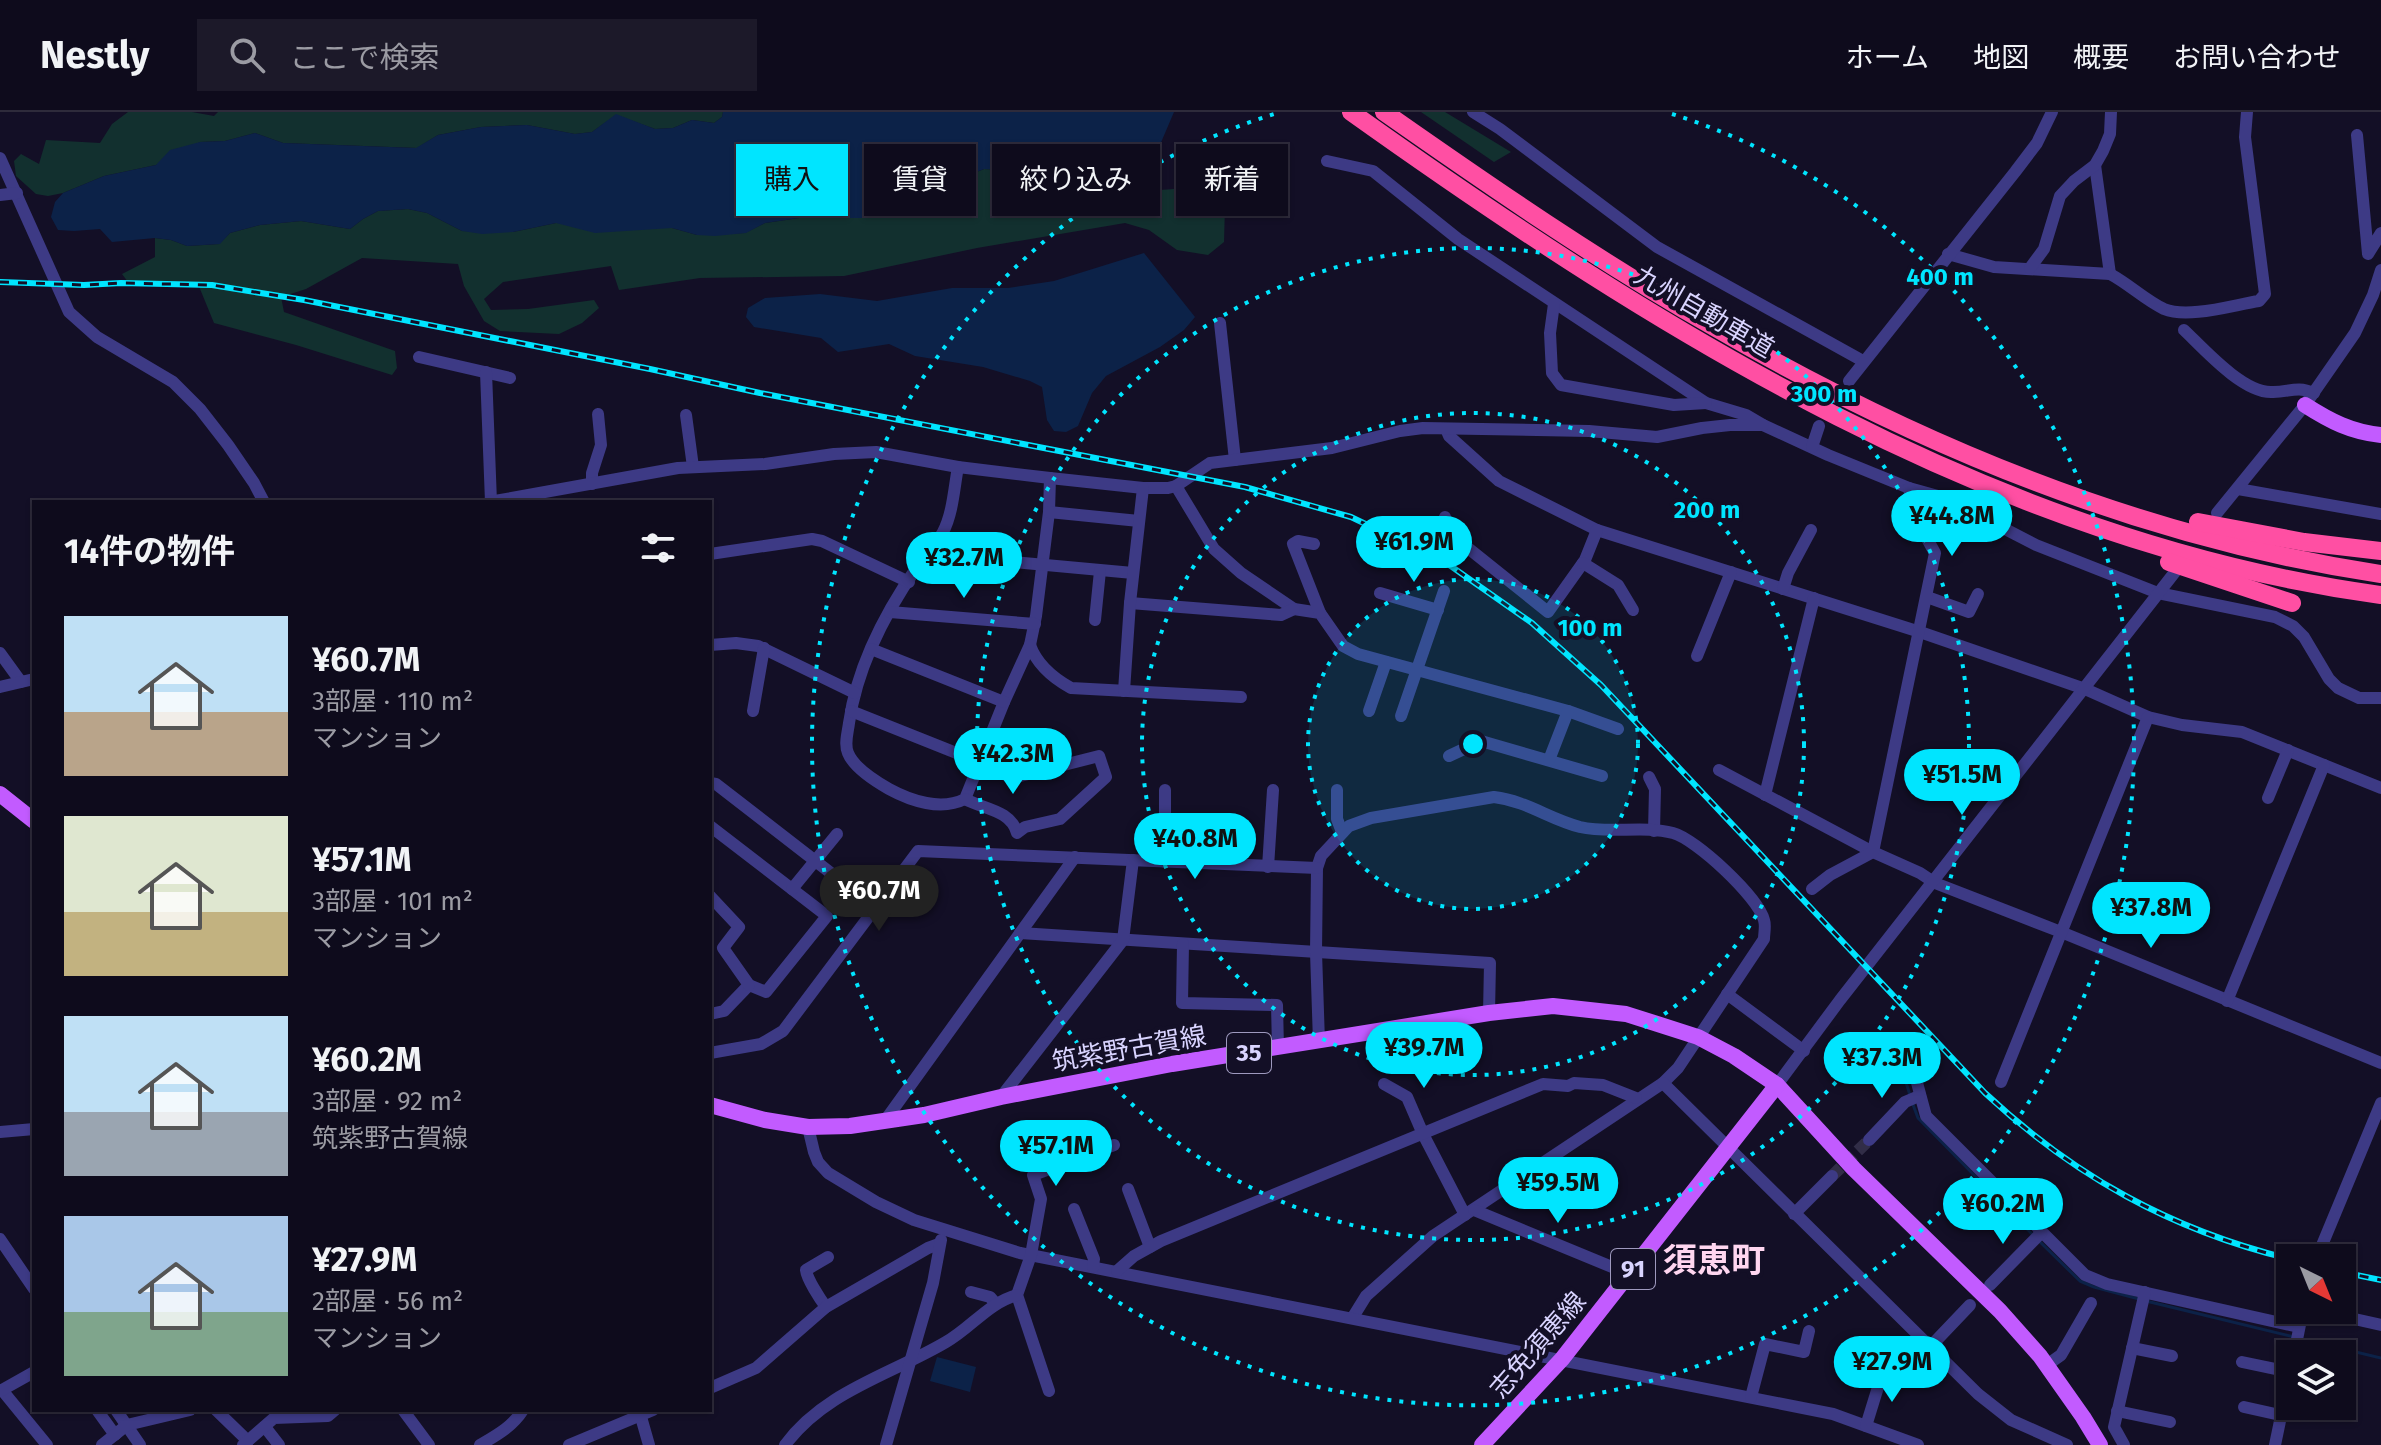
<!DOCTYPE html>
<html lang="ja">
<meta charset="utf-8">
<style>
:root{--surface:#0e0b1c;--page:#1c1929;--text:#f1f3f6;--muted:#9b9ba3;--line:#2e2b3b;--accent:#00e5ff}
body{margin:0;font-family:"Fira Sans","Noto Sans JP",sans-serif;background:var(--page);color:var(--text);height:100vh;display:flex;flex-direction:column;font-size:30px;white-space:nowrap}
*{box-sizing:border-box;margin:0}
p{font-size:26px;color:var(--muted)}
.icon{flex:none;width:44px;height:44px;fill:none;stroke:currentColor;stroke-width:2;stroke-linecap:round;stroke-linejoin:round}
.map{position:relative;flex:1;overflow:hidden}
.details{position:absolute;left:32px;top:388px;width:680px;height:912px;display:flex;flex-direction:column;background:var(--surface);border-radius:0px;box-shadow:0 2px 6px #0004,0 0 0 2px var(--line)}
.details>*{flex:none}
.guide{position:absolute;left:736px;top:32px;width:760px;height:72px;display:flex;gap:16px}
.needle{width:52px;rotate:137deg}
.controls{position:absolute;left:2276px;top:1132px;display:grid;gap:16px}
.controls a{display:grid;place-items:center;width:80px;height:80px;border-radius:0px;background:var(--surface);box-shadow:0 2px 6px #0004,0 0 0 2px var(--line);font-size:40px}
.price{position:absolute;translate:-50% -68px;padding:0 18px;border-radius:28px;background:var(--accent);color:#111;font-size:26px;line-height:52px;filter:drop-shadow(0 2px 4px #0008)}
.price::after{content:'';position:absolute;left:50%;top:48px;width:24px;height:18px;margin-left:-12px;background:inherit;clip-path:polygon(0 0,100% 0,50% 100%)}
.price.active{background:#222;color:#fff}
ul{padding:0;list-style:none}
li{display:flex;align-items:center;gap:24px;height:200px;padding:0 32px}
li span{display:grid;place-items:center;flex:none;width:224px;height:160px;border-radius:0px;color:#555}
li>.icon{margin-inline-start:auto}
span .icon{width:96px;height:96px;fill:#fffc;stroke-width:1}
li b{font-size:34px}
h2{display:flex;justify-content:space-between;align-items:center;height:96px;padding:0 32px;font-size:34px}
.chip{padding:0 28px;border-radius:0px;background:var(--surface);box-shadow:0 2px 6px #0004,0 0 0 2px var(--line);font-size:28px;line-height:72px}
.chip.active{background:var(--accent);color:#111}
header{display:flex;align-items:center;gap:48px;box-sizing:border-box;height:112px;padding:0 40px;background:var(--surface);border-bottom:2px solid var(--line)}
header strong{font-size:38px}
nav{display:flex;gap:44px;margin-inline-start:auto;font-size:28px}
.search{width:560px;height:72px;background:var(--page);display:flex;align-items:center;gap:20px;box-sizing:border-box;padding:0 28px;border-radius:0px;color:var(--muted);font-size:30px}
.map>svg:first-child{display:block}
.green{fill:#12302f}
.water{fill:#0c2248}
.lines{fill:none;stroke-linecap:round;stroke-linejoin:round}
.stream{stroke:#0c2248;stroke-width:3}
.minor-tunnel{stroke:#312d47;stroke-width:12;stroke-dasharray:12 6;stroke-linecap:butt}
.minor{stroke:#3d3a85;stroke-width:12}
.major{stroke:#c25bff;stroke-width:16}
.highway{stroke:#ff4fa3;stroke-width:18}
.rail-casing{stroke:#00e5ff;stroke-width:6}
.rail{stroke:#130f26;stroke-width:3;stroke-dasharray:9;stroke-linecap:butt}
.ring{fill:none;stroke:#00e5ff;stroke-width:4;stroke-dasharray:4 8}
.labels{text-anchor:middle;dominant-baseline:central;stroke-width:8;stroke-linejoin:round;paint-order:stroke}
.shield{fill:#130f26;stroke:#9e99be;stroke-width:2}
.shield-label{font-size:24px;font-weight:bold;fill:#d9d4ff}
.street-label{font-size:26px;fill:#d9d4ff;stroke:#130f26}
.district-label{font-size:34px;font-weight:bold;fill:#ffd6f0;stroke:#130f26}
.centre{fill:#00e5ff;stroke:#130f26;stroke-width:4}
.ring-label{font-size:24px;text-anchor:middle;font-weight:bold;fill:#00e5ff;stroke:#130f26;stroke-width:8;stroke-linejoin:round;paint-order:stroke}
</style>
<header>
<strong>Nestly</strong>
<div class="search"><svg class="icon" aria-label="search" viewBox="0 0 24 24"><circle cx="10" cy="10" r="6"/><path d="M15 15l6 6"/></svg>ここで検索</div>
<nav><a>ホーム</a><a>地図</a><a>概要</a><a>お問い合わせ</a></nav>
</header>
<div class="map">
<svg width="2381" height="1333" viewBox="0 0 2381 1333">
<rect width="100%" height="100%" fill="#130f26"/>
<g class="green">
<path d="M128 0H192L214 4 218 0H723L722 5 714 11 692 8 673 16 655 17 616 3 592 20 575 22 527 13 481 15 438 23 417 36 283 31 255 21 225 29 200 30 156 53 104 64 63 81 48 84 36 82 16 64 14 49 21 42 39 52 46 28 100 31 112 12Z"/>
<path d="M1421 0H1445L1511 40 1494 50Z"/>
<path d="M1027 48 1085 53 1099 63 1109 61C1138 89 1161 74 1196 77 1204 78 1213 82 1221 85L1225 94 1224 130 1208 143 1177 138 1149 118 1125 111 977 136 844 164 700 166 619 178 611 154 503 170 484 187 491 198 528 197 594 188 599 196 582 211 559 222 500 219 484 209 464 174 458 152 362 146 306 177 281 185 284 200 395 239 397 256 392 263 296 233 214 211 198 172 128 170 122 162 155 145V126L171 128 187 134 219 132 230 121 260 113 301 109 350 117 363 107 378 99 408 97 427 101 462 119 513 120 556 111 672 116 697 123 745 121 765 111 799 106 816 100 831 104 886 97 914 76H936L984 57 1011 58Z"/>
</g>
<g class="water">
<path d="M723 0H1174L1142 75 1116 68 1109 61 1099 63 1085 53 1027 48 1011 58 984 57 936 76H914L886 97 863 106H843L816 100 799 106 765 111 746 121 715 124 697 123 672 116 595 121 556 111 513 120 482 122 462 119 427 101 408 97 378 99 363 107 350 117 301 109 260 113 230 121 220 132 187 134 171 128 155 126 112 130 100 117 74 119 58 118 51 105 55 90 63 81 104 64 156 53 170 38 200 30 225 29 255 21 283 31 416 36 438 23 481 15 527 13 575 22 592 20 616 2 655 17 673 16 692 8 714 11 722 5Z"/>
<path d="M1144 141 1195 205 1184 218 1160 235 1106 264 1092 281 1078 314 1066 320 1054 319 1047 308 1042 275 1030 269 983 255 915 244 889 232 838 240 821 226 754 215 746 205 748 196 765 186 820 182 877 189 952 176H1008L1054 169Z"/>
<path d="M937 1245 976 1255 970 1280 930 1269Z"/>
</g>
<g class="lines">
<g class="stream">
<path d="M1894 933 1910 983"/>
<path d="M1912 990 1918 1006 2033 1123"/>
<path d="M2038 1128 2080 1169 2094 1175 2139 1187"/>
<path d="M2146 1189 2294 1225"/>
<path d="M2302 1227 2381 1246"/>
</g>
<path class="minor-tunnel" d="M1832 1064 1869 1028"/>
<g class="minor">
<path d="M1473 0 1500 17 1657 135 1863 249"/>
<path d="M2357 23 2368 142 2381 121"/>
<path d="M0 46 69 200 97 225 173 270 200 297 228 333 254 371 264 390"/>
<path d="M1327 49 1373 59 1458 127 1706 291 1746 303 1763 313 1828 343 1909 376 1945 386 2036 433 2158 481 2275 505 2293 514 2304 525 2329 567 2338 576 2359 586H2381"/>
<path d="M2095 53 2110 162"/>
<path d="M0 83 17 81"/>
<path d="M1948 142 1994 155 2110 162C2129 172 2145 188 2164 197 2188 207 2233 193 2259 189L2265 182 2245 25 2247 0"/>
<path d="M2030 156 2044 137 2060 84 2074 69 2095 53 2103 39 2110 22 2111 0"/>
<path d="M1554 192 1550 221 1552 261 1561 273 1674 293 1706 291"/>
<path d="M1220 211 1235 348"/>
<path d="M2184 218C2204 237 2242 280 2271 280 2288 281 2296 273 2314 281"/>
<path d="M419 245 510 266"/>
<path d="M486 260 491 390"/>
<path d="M1849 269 2015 60 2037 31 2052 0"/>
<path d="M686 303 693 355"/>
<path d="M1446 317 1449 324 1499 369 1597 418 1920 520 2085 577 2148 605 2182 613 2242 620 2381 676"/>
<path d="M1812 335 1819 314"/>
<path d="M958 355C954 376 953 401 943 420 936 433 926 443 917 455 885 501 857 555 849 611 848 620 844 632 848 641 854 656 875 669 889 677 911 689 941 699 965 687L1004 590 1030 533 1036 504 1049 400 1050 366"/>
<path d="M592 372V361L601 333 598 302"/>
<path d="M1176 374 1214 437 1241 461 1294 497 1320 501 1343 534 1358 542 1568 599 1618 617"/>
<path d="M2238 377 2381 402"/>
<path d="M489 390 678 356 765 352 834 342 876 340 958 355 1050 366 1143 376H1168L1176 374 1210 351 1332 336 1400 319 1423 316 1589 319 1657 325 1702 316 1730 313H1763"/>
<path d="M1049 400 1139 409"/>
<path d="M2217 401 2305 293 2355 221 2373 183 2381 158"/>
<path d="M1445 405 1440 417 1453 424 1548 500 1585 448 1597 418"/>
<path d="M1314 432 1298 429 1293 432 1320 501"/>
<path d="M710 442 812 427 822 429 909 470"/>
<path d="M928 442 1133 461"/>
<path d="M1583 451 1618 473 1633 498"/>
<path d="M1783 477 1788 461 1811 418"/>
<path d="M1380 481 1438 498"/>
<path d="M1927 485 1969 500 1978 482"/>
<path d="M1130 491 1281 503 1294 497"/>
<path d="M890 500 1035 512"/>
<path d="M1095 508 1100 459"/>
<path d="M710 533 736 531 758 534 855 581"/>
<path d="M1030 533C1037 553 1053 566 1071 576L1241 585"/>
<path d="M871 537 1004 590"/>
<path d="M0 541 21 570"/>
<path d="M1697 544 1731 460"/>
<path d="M0 575 34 567"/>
<path d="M1124 579 1130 491 1143 376"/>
<path d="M753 599 764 536"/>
<path d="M851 599 979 650 1012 666 1099 644 1106 665 1060 707 1025 715 1017 721C1011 698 983 697 965 687"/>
<path d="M1369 599 1386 550"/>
<path d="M1401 604 1444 479"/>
<path d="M1449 644 1481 629 1602 664"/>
<path d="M1549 648 1568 599"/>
<path d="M1719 658 1873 740 1920 761 1935 771 2061 820 2381 951"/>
<path d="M1649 665 1655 677 1654 719"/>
<path d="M710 671 716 672 876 796"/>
<path d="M1337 678V707L1342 720"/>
<path d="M1765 683 1814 486"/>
<path d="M2268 686 2288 638"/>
<path d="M710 714 827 804 766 880 749 873 724 899 710 902"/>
<path d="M1165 750V678"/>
<path d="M1268 755 1273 678"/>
<path d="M792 777 837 722"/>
<path d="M1812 777 1830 763 1873 740 1935 441 1914 403 1909 376"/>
<path d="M710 784 739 815 723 836 749 873"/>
<path d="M1020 821 1490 851 1489 901"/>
<path d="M1183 832 1182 891 1277 893 1278 936"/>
<path d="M1727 882 1804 939"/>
<path d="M2227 889 2324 653"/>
<path d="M1319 930 1316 840 1317 756 1321 744 1349 714 1371 706 1494 685C1527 689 1549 707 1580 715 1610 722 1643 713 1673 721 1696 727 1758 785 1764 808 1766 814 1764 821 1764 827L1678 956 1663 971 1433 1124 1366 1184 1353 1205"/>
<path d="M710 941 761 932 783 919 918 739 1317 756"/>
<path d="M1916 967 1926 1004 2085 1163 2107 1172 2299 1215"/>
<path d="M2001 970 2148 605"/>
<path d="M1663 971 1978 1282 2011 1308 2067 1333"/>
<path d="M1384 972 1407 985 1423 1022 1465 1103"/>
<path d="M1777 973 1840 888 2175 460"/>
<path d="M1001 985 1123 828 1133 748"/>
<path d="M884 1010 1075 745"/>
<path d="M808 1015 814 1040 818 1050 828 1061 876 1090 914 1108 1020 1141 1833 1302 1918 1333"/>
<path d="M0 1020 34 1017"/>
<path d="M1869 1028 1905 990 1919 984"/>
<path d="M1128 1077 1150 1135"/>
<path d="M1074 1097 1094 1147 1093 1155"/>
<path d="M1474 1098 1629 1162"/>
<path d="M1794 1102 1832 1064"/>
<path d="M0 1127 34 1177"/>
<path d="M2320 1138 2381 991"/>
<path d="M1117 1159 1134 1144 1161 1129 1543 972 1568 974 1574 971 1603 973 1636 986"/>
<path d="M1990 1173 2041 1121"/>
<path d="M971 1180 990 1185 996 1192"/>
<path d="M826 1195C820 1187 807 1167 806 1158L828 1145"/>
<path d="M2314 1198 2381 1213"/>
<path d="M1930 1235 1970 1193"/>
<path d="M2132 1236 2172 1244"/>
<path d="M2294 1242 2303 1198"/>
<path d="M2242 1250 2290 1260"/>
<path d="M2047 1253 2061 1243 2091 1191"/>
<path d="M710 1276 756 1256 826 1195 928 1136 939 1132"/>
<path d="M2 1278 47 1333"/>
<path d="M0 1279 34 1260"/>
<path d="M1049 1279 1017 1183 1031 1143 1041 1087 1033 1063 1114 1033"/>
<path d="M1751 1285 1765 1232 1804 1240 1809 1219"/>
<path d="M2244 1295 2280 1303"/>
<path d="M97 1298 115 1323"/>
<path d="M116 1298 140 1333"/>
<path d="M216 1298 248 1329"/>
<path d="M403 1298 429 1333"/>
<path d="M2117 1299 2170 1310"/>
<path d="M641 1305 649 1333"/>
<path d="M1866 1314 1883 1259"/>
<path d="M265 1315 279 1333"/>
<path d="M102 1333 127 1313 190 1298"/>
<path d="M243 1333 274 1306 328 1304 335 1298"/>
<path d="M480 1333C497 1323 512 1315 523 1298"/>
<path d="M569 1333 653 1298"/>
<path d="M785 1333C825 1279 890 1263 946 1230 971 1216 988 1191 1017 1183"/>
<path d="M886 1333 933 1171 941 1128"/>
<path d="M2124 1333 2114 1315 2145 1180"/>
<path d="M2275 1333 2290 1261"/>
</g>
<g class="major">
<path d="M2305 293C2330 309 2351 320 2381 323"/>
<path d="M0 682 34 709"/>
<path d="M710 993 765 1008 808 1015 850 1014 924 1003 1001 985 1172 952 1489 901 1553 894 1626 902 1698 925 1734 944 1777 973 1854 1057 2000 1199 2040 1244 2083 1305 2100 1333"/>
<path d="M1482 1333 1562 1247 1777 973"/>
</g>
<g class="highway">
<path d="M1351 0C1661 221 1997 431 2381 483"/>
<path d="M1384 0C1491 75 1600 150 1714 215 1919 334 2145 427 2381 462"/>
<path d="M2198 410 2304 430 2381 439"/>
<path d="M2169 450 2292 491"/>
</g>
<defs>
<g id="rail">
<path d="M0 170 84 173 121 171 212 173 304 188 650 257 760 281 1245 375 1351 405 1445 450 1532 511 1601 573 1985 981C2074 1064 2171 1118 2290 1147"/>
<path d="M2342 1160 2381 1168"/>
</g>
</defs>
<use href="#rail" class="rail-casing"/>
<use href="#rail" class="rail"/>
</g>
<circle cx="1473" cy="632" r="165" fill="#00e5ff" fill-opacity=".12"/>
<g class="ring">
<circle cx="1473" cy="632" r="165"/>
<circle cx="1473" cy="632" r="331"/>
<circle cx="1473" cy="632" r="496"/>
<path d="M1672 2A661 661 0 1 1 1274 2"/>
</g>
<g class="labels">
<g class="shield">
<rect x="1227" y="921" width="44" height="40" rx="6"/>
<rect x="1611" y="1137" width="44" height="40" rx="6"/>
</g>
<g class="shield-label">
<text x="1249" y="941">35</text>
<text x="1633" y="1157">91</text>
</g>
<g class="street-label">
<text transform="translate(1704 200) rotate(30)">九州自動車道</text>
<text transform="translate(1129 937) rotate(-10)">筑紫野古賀線</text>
<text transform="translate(1538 1233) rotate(-49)">志免須恵線</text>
</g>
<g class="district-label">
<text x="1714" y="1148">須恵町</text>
</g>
</g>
<circle cx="1473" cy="632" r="12" class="centre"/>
<g class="ring-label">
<text x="1940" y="173">400 m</text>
<text x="1824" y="290">300 m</text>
<text x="1707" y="406">200 m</text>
<text x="1590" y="524">100 m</text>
</g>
</svg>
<div class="controls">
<a><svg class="needle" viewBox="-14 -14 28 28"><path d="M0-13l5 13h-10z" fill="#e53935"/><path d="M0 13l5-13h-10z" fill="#9b9ba3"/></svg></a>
<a><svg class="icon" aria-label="layers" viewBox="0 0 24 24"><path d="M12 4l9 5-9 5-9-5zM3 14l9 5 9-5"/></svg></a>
</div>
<b class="price" style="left:1952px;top:446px">¥44.8M</b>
<b class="price" style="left:1414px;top:472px">¥61.9M</b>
<b class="price" style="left:964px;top:488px">¥32.7M</b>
<b class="price" style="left:1013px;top:684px">¥42.3M</b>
<b class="price" style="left:1962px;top:705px">¥51.5M</b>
<b class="price" style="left:1195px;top:769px">¥40.8M</b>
<b class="price active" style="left:879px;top:821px">¥60.7M</b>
<b class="price" style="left:2151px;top:838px">¥37.8M</b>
<b class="price" style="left:1424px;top:978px">¥39.7M</b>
<b class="price" style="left:1882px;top:988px">¥37.3M</b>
<b class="price" style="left:1056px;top:1076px">¥57.1M</b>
<b class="price" style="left:1558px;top:1113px">¥59.5M</b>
<b class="price" style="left:2003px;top:1134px">¥60.2M</b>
<b class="price" style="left:1892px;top:1292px">¥27.9M</b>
<div class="guide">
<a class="chip active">購入</a>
<a class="chip">賃貸</a>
<a class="chip">絞り込み</a>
<a class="chip">新着</a>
</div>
<section class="details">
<h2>14件の物件<svg class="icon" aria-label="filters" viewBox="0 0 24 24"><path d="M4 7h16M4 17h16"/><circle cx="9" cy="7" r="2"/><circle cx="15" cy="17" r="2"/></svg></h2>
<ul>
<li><span style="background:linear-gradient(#bfe0f5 60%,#b9a48a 0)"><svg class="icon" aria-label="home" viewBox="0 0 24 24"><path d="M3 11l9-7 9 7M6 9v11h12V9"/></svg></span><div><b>¥60.7M</b><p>3部屋 · 110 m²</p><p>マンション</p></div></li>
<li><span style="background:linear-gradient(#dfe7d0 60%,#c2b280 0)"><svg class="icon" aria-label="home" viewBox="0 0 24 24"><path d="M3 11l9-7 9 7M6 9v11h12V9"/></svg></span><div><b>¥57.1M</b><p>3部屋 · 101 m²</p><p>マンション</p></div></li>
<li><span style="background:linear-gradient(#bfe0f5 60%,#9aa5b1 0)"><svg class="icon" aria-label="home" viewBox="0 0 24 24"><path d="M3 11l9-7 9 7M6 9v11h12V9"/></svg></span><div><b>¥60.2M</b><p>3部屋 · 92 m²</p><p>筑紫野古賀線</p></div></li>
<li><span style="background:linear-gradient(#a9c7e8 60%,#7fa58c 0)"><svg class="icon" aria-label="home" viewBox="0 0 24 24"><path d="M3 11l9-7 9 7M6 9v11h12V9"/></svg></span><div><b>¥27.9M</b><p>2部屋 · 56 m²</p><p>マンション</p></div></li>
</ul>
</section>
</div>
